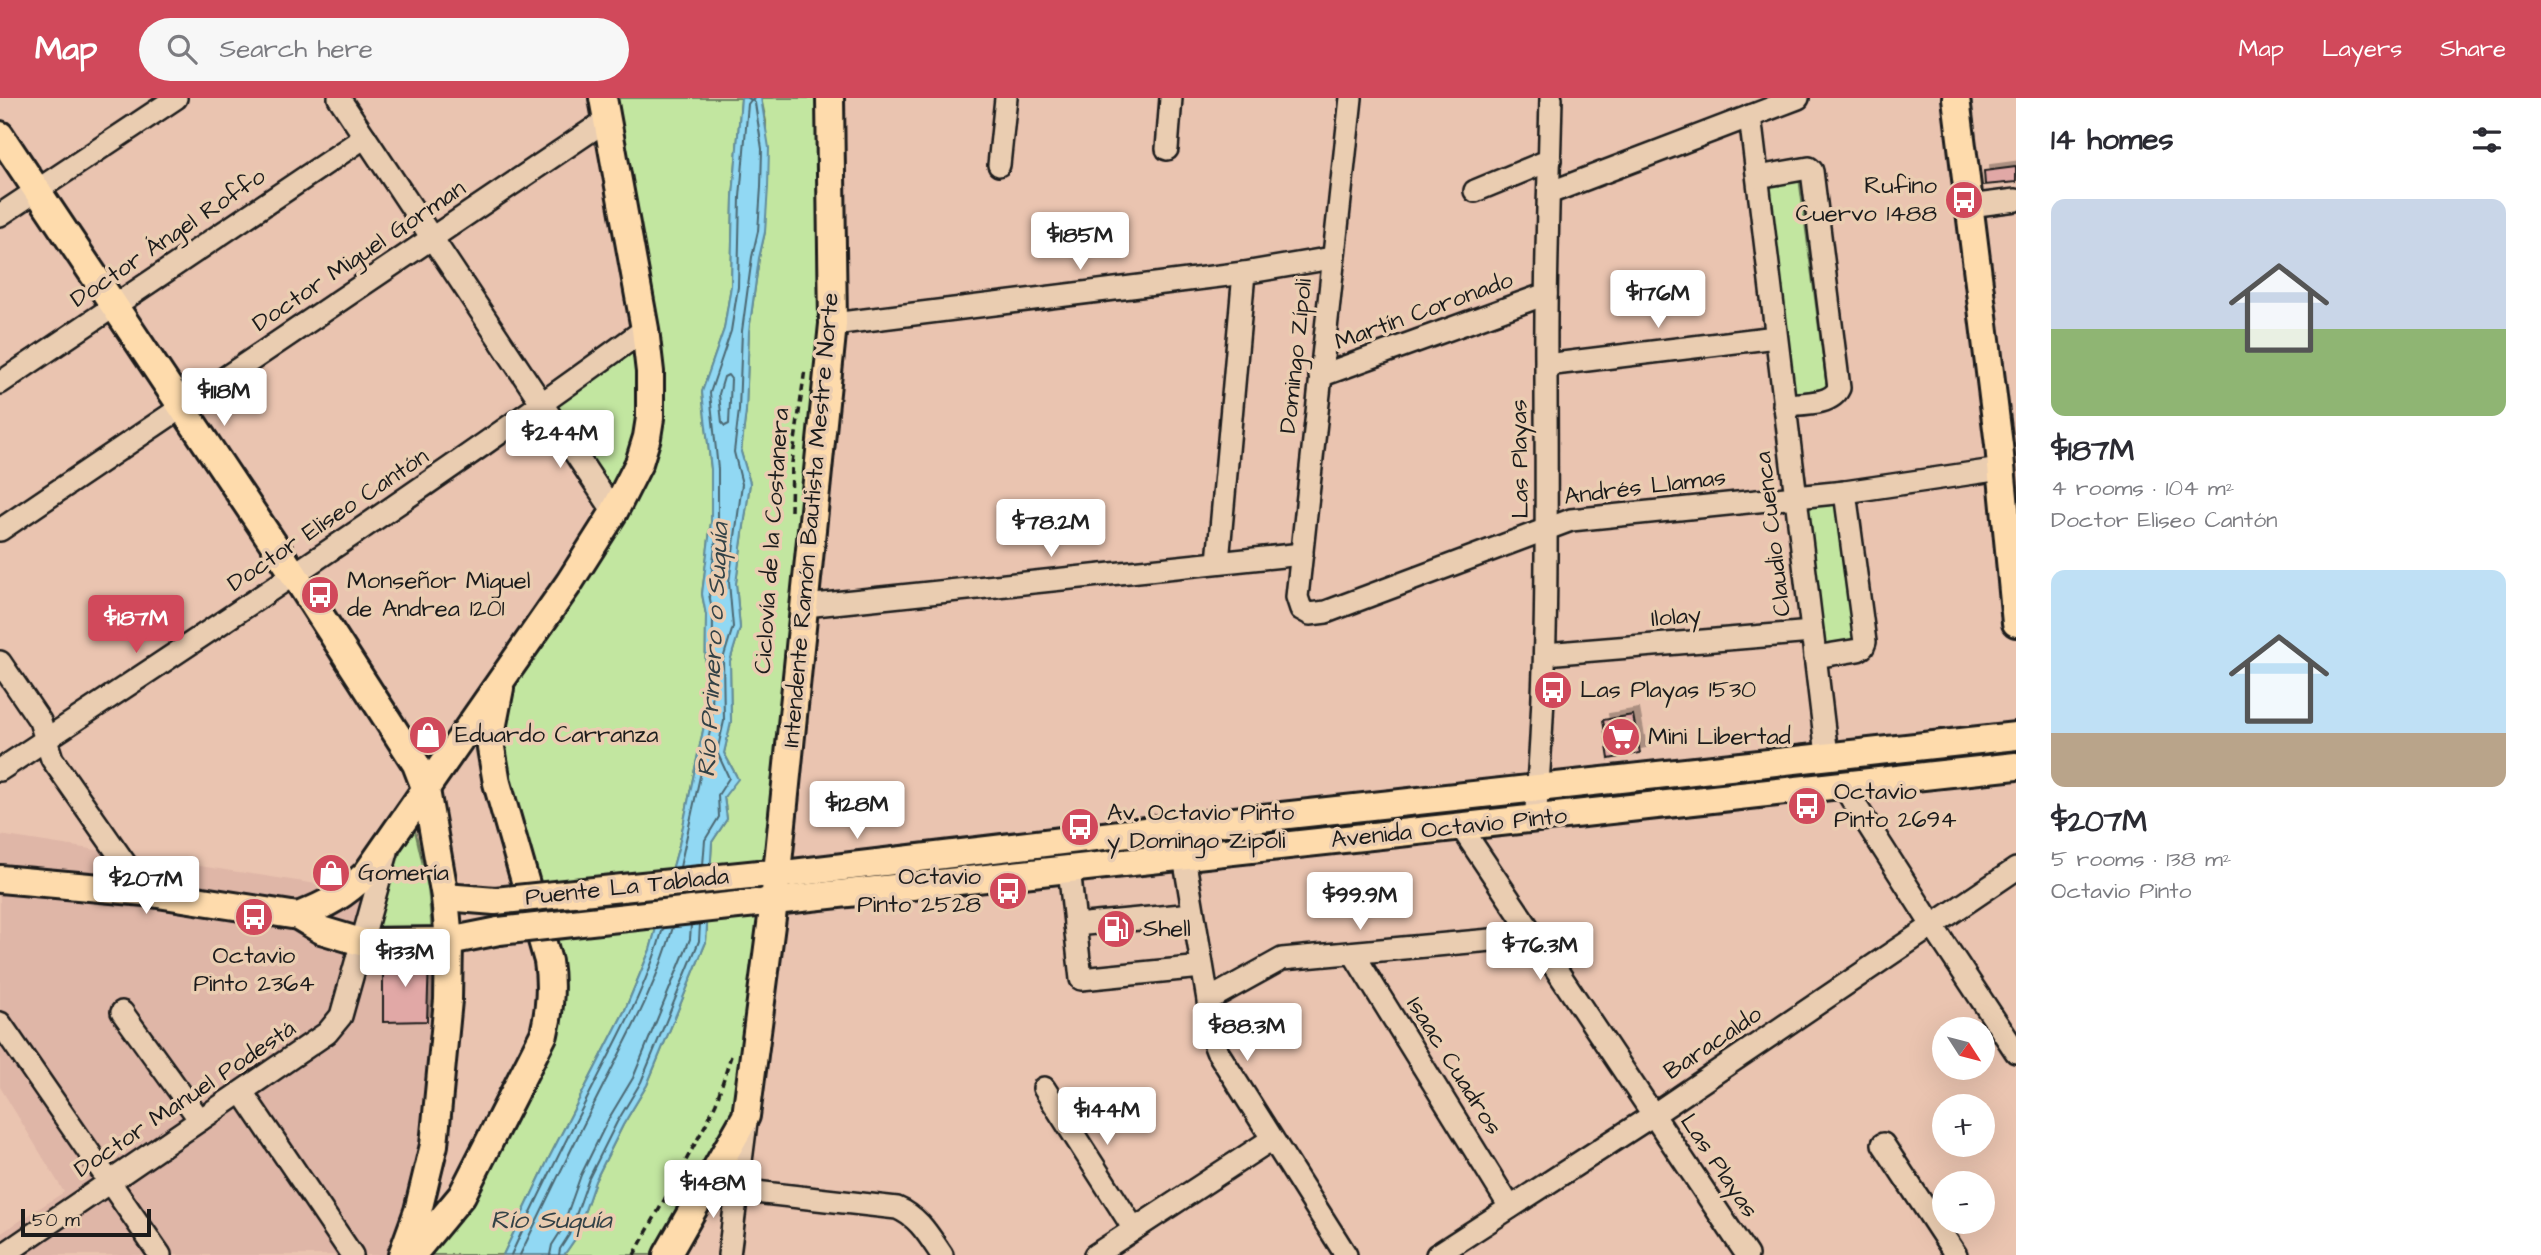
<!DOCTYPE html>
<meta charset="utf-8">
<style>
:root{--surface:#fff;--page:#f7f7f7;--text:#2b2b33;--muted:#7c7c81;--accent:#d1495b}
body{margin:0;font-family:"Architects Daughter",sans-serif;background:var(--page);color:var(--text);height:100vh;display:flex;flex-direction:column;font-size:26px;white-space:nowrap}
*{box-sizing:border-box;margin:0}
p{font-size:23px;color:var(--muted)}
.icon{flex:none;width:38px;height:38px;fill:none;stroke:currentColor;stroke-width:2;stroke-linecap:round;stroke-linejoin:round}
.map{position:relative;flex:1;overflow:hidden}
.drawer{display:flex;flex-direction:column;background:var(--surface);width:525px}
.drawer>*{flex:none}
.needle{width:46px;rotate:126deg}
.controls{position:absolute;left:1932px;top:919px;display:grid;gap:14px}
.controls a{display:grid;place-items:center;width:63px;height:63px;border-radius:50%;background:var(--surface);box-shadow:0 7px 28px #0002;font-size:35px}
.scale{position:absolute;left:21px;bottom:18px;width:130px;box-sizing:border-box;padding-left:7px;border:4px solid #1c1c1c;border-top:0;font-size:19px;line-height:24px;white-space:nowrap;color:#1c1c1c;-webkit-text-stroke:5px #eacdb1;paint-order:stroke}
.price{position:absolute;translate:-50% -60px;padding:0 16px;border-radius:7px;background:#fff;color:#222;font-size:23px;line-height:46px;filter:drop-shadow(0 2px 4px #0008)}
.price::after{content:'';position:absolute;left:50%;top:42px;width:21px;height:16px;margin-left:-10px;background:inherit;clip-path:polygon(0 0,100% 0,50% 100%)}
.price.current{background:var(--accent);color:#fff}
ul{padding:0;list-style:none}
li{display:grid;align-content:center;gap:14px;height:371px;padding:0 35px}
li span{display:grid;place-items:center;height:217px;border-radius:14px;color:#555}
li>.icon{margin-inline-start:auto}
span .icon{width:126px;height:126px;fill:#fffc;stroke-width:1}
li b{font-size:30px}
h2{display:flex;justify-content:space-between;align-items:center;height:84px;padding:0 35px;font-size:30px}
header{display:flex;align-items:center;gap:42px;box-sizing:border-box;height:98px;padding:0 35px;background:var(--accent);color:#fff}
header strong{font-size:33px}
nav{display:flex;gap:38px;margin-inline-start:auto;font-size:24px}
.search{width:490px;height:63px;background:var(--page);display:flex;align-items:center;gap:18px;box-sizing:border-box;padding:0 24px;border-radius:38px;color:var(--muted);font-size:26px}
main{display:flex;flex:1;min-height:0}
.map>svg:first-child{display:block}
.built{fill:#dfb6a7}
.green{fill:#c2e6a0;stroke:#6f815e;stroke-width:2}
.water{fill:#91d8f3;stroke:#628d9d;stroke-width:2}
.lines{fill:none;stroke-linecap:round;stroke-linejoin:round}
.shore{stroke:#4b6772;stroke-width:2}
.building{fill:#e1a8a6;stroke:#1c1c1c;stroke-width:2;filter:url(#shadow)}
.minor-casing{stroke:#1c1c1c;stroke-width:26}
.major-casing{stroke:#1c1c1c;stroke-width:32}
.path{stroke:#1c1c1c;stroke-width:3.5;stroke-dasharray:7 5;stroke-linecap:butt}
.minor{stroke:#eacdb1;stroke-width:21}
.major{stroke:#fedbac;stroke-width:26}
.major-bridge-casing{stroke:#1c1c1c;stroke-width:32;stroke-linecap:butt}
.major-bridge{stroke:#fedbac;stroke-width:26}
.labels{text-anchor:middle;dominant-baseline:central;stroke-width:7;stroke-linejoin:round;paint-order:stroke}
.poi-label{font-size:24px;fill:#1c1c1c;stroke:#eacdb1;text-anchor:start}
.street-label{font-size:24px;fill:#1c1c1c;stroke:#eacdb1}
.water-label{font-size:26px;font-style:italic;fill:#334247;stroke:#eacdb1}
</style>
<header>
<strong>Map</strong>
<div class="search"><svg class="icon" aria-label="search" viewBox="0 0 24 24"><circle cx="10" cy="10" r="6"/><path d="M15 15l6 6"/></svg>Search here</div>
<nav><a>Map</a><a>Layers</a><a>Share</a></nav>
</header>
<main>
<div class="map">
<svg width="2016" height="1157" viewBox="0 0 2016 1157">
<defs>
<filter id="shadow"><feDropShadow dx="6" dy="-6" stdDeviation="0" flood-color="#0004"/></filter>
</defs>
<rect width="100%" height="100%" fill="#eac4b0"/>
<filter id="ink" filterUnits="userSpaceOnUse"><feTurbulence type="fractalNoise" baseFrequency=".0143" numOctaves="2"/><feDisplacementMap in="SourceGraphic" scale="14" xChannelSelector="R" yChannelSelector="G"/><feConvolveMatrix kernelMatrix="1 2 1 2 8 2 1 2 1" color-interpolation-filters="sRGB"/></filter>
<g filter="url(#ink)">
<path class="built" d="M0 737 342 790 437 856 418 1049 401 1126 388 1157H0V1136L64 1094 0 989Z"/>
<g class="green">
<path d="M603 0H741L733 99 731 188 724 231 702 294 711 371V424L702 496 706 517 705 623 679 747 650 852 625 912 549 1060 503 1157H412L449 1115 550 908 493 622 647 338Z"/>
<path d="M761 0H830L833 226 746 1018 667 1157H564L575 1141 595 1083 623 1027 647 987 706 844 712 744 727 721 724 699 736 677 724 655 731 624 730 563 740 530 736 485 750 385 741 354 746 312 749 233 759 160 765 134 766 23Z"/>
<path d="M1799 80 1827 290 1792 296 1764 85Z"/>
<path d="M641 246 642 320 614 400 554 308Z"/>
<path d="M1840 405 1857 543 1820 548 1802 410Z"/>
<path d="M414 728 428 789 432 836 373 835 404 743Z"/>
</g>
<path class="water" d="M741 0H761L769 50 768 89 765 134 759 160 749 233 746 313 741 354 750 385 736 485 740 530 730 563 731 624 724 655 738 681 724 699 727 721 712 744 706 844 647 987 623 1027 595 1083 575 1141 564 1157H503L549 1060 625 912 650 852 679 747 705 623 706 517 702 496 711 424V371L702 294 724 231 731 188 733 99Z"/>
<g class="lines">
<g class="shore">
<path d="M728 277 731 281 729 326 725 328 722 325 719 296 724 279Z"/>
<path d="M703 767 705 742 719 719 718 697 729 680 717 654 724 623 723 561 733 529 729 484 742 386 734 354 739 312 742 233 752 159 758 133 761 89 762 51 755 5 752 2 755 0"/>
<path d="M680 769 712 624 713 517 709 496 718 424V371L710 295 731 233 738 189 740 99 748 6 751 2 748 0"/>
<path d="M511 1157C537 1100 565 1044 594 987 620 936 648 886 663 830"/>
<path d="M520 1157C547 1101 574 1045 602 990 629 937 657 886 673 829"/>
<path d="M550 1157 552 1147 561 1133 581 1077 609 1020 633 980 690 841 691 827"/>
<path d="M559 1157 560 1151 569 1137 589 1080 617 1024 641 984 699 843 700 826"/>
</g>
</g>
<g class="building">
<path d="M2016 69V84L1985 87 1984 73Z"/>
<path d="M1633 617 1640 655 1609 661 1603 622Z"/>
<path d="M383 859 429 860 427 923 383 924Z"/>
</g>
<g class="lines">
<defs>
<g id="minor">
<path d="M339 0 614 414"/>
<path d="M1351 0 1297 499 1301 511 1310 516 1326 514 1571 422 1845 394 2001 371"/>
<path d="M1750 18 1827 657"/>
<path d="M1167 51 1171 0"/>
<path d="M999 67 1006 0"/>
<path d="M1758 79 1809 70 1812 73 1839 290C1831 308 1801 305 1784 307"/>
<path d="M1475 93 1550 62"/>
<path d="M1549 95 1798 0"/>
<path d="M1969 108 2016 102"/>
<path d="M0 117 176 0"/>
<path d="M833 226 1244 175 1332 160"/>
<path d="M1546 267 1776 239"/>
<path d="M1320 278 1546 196"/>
<path d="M0 285 365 39"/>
<path d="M0 432 608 21"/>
<path d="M1218 464 1244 175"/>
<path d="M805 508 1302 456"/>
<path d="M1545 556 1812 534"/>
<path d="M1815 559 1858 552 1863 549 1865 544 1845 394"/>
<path d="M0 564 40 623 52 661 145 794"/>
<path d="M0 672C217 528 435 385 645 231"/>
<path d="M1842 686 1932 827 2016 954"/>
<path d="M1535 722C1549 570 1546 418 1546 265 1545 177 1549 89 1551 0"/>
<path d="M1179 729 1208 902 1212 940 1217 953 1346 1157"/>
<path d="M1461 729 1747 1157"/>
<path d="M1069 770 1081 881 1202 869"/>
<path d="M1075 827 1193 816"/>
<path d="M1353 855 1510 1109"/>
<path d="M1208 902 1282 861 1535 838"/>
<path d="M122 914 200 1022"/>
<path d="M0 925 160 1157"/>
<path d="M1044 990 1134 1131"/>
<path d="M242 994 352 1157"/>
<path d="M1883 1046 1956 1157"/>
<path d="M738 1092 897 1110C919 1119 929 1138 942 1157"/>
<path d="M3 1157 327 935 341 918 387 754"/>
<path d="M729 1157 746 1024"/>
<path d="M1095 1157 1272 1041"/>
<path d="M1437 1157 1653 1017 2016 771"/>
</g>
<g id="major">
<path d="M1956 0 1999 347 2016 525"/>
<path d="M0 37 295 478 416 666 426 692 445 799 449 843 448 902 434 1047 418 1113 402 1157"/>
<path d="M759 776 793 775 1179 729 2016 638"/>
<path d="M0 781 145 794 298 818 321 832 361 844 449 843 499 833"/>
<path d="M445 799 495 803"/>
<path d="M756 805 2016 668"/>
<path d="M298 818C328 806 343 798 367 775L569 485 614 414 639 365 647 339 650 320V274L645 231 603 0"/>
<path d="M412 1157 462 1097 544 936C550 911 552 889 548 863L497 685 491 650 493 626 500 590"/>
<path d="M667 1157 746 1018 774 804 833 226 830 0"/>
</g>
</defs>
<use href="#minor" class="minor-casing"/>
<use href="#major" class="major-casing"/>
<g class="path">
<path d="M791 413 792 365 805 271"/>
<path d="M634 1157 707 1024 716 1005 731 958"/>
</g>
<use href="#minor" class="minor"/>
<use href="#major" class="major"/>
<defs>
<g id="major-bridge">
<path d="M495 803 759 776"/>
<path d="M499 833 756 805"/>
</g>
</defs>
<use href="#major-bridge" class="major-bridge-casing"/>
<use href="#major-bridge" class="major-bridge"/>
</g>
</g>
<defs>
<symbol id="bus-disc" viewBox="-11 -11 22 22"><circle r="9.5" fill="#d1495b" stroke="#eacdb1"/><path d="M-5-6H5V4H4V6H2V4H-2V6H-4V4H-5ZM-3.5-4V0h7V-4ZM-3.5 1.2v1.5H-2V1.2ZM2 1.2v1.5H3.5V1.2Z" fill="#fff"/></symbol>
<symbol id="shop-disc" viewBox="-11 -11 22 22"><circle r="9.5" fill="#d1495b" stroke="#eacdb1"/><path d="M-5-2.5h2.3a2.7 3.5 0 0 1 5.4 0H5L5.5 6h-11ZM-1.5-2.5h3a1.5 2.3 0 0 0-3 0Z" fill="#fff"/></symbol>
<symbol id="supermarket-disc" viewBox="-11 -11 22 22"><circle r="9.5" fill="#d1495b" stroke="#eacdb1"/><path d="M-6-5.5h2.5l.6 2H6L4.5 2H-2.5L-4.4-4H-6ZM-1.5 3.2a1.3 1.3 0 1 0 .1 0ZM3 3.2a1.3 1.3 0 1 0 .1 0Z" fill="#fff"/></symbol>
<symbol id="fuel-disc" viewBox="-11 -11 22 22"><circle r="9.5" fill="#d1495b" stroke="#eacdb1"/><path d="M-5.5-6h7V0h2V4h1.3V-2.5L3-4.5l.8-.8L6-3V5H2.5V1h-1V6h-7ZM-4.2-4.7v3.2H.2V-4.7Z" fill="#fff"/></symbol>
</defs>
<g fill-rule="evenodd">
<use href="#bus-disc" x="1942" y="80" width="44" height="44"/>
<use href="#bus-disc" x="298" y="475" width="44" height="44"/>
<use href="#bus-disc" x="1531" y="570" width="44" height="44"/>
<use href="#shop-disc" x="406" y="615" width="44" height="44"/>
<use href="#supermarket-disc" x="1599" y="617" width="44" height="44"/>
<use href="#bus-disc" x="1785" y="686" width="44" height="44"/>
<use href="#bus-disc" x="1058" y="707" width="44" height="44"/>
<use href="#shop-disc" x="309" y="753" width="44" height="44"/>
<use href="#bus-disc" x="986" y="771" width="44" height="44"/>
<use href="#bus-disc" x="232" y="797" width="44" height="44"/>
<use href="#fuel-disc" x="1094" y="809" width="44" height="44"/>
</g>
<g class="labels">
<g class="poi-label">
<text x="1937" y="88" text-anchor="end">Rufino<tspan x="1937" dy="28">Cuervo 1488</tspan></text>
<text x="347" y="483">Monseñor Miguel<tspan x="347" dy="28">de Andrea 1201</tspan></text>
<text x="1580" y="592">Las Playas 1530</text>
<text x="455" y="637">Eduardo Carranza</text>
<text x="1648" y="639">Mini Libertad</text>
<text x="1834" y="694">Octavio<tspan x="1834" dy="28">Pinto 2694</tspan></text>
<text x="1107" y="715">Av. Octavio Pinto<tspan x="1107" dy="28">y Domingo Zipoli</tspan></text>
<text x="358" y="775">Gomería</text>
<text x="981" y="779" text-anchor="end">Octavio<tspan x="981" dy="28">Pinto 2528</tspan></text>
<text x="1143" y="831">Shell</text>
<text x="254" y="858" text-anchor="middle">Octavio<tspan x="254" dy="28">Pinto 2364</tspan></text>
</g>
<g class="street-label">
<text transform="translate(168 140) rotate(-34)">Doctor Ángel Roffo</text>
<text transform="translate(359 158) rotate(-34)">Doctor Miguel Gorman</text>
<text transform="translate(1424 213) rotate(-20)">Martín Coronado</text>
<text transform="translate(1296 258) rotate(-84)">Domingo Zípoli</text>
<text transform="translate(1520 361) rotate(-91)">Las Playas</text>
<text transform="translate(1645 389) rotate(-7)">Andrés Llamas</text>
<text transform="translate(328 422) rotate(-34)">Doctor Eliseo Cantón</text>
<text transform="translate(811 422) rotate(-85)">Intendente Ramón Bautista Mestre Norte</text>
<text transform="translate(1773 436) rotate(-97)">Claudio Cuenca</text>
<text transform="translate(772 443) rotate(-86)">Ciclovía de la Costanera</text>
<text transform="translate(1676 519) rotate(-5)">Ilolay</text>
<text transform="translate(1449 730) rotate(-6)">Avenida Octavio Pinto</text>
<text transform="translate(627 789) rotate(-6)">Puente La Tablada</text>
<text transform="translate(1713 945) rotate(-34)">Baracaldo</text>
<text transform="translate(1454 968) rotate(58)">Isaac Cuadros</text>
<text transform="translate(185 1001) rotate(-34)">Doctor Manuel Podestá</text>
<text transform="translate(1719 1068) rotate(56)">Las Playas</text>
</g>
<g class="water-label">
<text transform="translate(713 552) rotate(-87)">Río Primero o Suquía</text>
<text x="551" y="1122">Río Suquía</text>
</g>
</g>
</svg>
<div class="controls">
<a><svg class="needle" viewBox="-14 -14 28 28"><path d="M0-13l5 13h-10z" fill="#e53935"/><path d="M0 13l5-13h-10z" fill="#7c7c81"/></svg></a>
<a>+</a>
<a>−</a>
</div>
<div class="scale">50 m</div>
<b class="price" style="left:1080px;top:174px">$185M</b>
<b class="price" style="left:1658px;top:232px">$176M</b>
<b class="price" style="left:224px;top:330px">$118M</b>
<b class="price" style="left:560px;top:372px">$244M</b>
<b class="price" style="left:1051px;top:461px">$78.2M</b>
<b class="price current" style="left:136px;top:557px">$187M</b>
<b class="price" style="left:857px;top:743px">$128M</b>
<b class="price" style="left:146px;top:818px">$207M</b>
<b class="price" style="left:1360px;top:834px">$99.9M</b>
<b class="price" style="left:1540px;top:884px">$76.3M</b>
<b class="price" style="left:405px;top:891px">$133M</b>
<b class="price" style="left:1247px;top:965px">$88.3M</b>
<b class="price" style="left:1107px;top:1049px">$144M</b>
<b class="price" style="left:713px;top:1122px">$148M</b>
</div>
<section class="drawer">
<h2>14 homes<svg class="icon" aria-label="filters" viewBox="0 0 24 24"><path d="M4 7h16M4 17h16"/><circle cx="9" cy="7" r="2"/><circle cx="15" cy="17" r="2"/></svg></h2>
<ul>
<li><span style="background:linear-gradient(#c9d6e8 60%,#8fb573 0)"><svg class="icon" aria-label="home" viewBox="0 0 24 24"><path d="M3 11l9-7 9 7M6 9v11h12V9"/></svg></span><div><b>$187M</b><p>4 rooms · 104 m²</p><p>Doctor Eliseo Cantón</p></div></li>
<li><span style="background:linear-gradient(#bfe0f5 75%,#b9a48a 0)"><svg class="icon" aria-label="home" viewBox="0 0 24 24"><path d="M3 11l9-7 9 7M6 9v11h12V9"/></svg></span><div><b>$207M</b><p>5 rooms · 138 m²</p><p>Octavio Pinto</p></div></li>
</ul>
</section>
</main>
